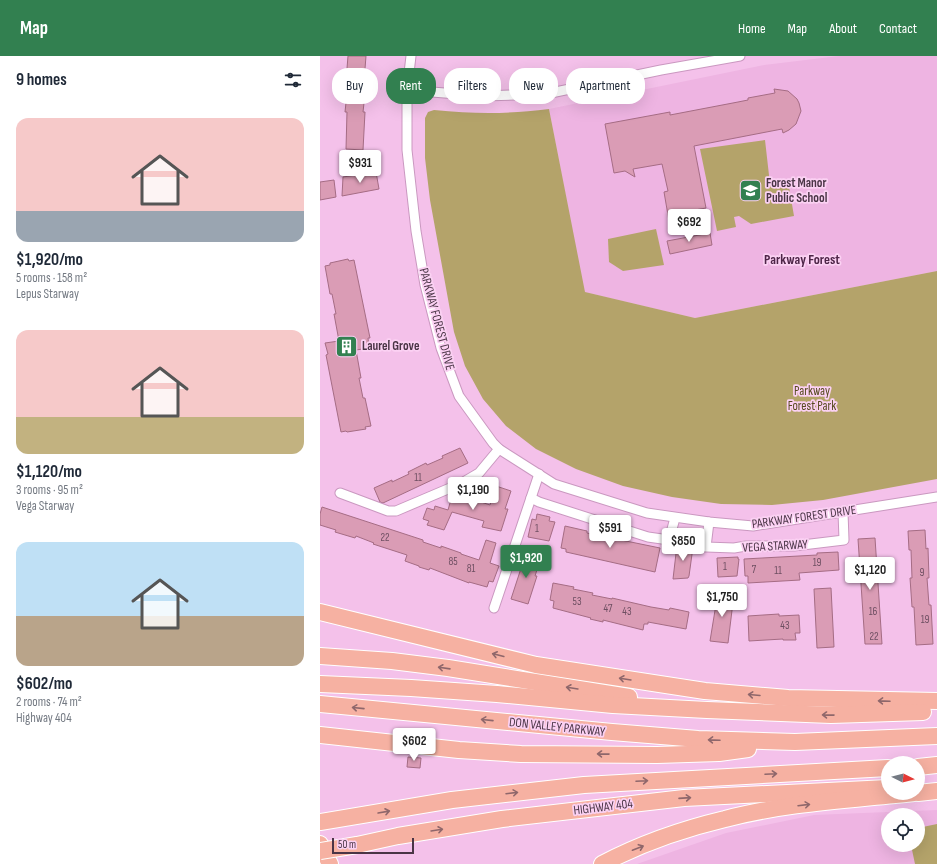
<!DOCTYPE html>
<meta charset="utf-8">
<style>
:root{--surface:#fff;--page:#f6f6f7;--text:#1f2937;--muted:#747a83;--accent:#328050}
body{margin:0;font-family:"Sofia Sans Condensed",sans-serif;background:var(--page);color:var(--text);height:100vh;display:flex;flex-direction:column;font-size:15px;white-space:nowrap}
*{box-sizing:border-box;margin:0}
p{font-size:13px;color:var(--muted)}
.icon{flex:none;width:22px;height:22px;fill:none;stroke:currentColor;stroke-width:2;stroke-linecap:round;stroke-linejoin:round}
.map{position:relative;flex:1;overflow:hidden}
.details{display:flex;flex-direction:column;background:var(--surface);width:320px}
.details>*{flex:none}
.banner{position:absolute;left:12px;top:12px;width:380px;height:36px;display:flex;gap:8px}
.needle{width:26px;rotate:96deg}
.fabs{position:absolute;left:561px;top:700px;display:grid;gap:8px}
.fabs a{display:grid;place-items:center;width:44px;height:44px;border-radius:50%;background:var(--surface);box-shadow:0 4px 16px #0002;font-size:20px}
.scale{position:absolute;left:12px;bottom:10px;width:82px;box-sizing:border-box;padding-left:4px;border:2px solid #4a3546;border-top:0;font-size:11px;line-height:14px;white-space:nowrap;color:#4a3546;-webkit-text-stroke:3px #fbd1f3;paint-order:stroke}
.price{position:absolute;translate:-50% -34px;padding:0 9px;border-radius:4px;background:#fff;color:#222;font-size:13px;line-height:26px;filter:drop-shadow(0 1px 2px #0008)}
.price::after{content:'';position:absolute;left:50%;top:24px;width:12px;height:9px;margin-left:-6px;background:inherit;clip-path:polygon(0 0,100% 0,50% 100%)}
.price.selected{background:var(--accent);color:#fff}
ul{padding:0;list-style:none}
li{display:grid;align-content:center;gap:8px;height:212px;padding:0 16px}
li span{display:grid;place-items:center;height:124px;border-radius:12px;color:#555}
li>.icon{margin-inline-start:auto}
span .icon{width:72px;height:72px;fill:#fffc;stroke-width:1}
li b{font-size:17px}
h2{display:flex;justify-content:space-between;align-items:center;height:48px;padding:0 16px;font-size:17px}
.pill{padding:0 14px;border-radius:16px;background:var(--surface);box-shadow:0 4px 16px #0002;font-size:14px;line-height:36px}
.pill.selected{background:var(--accent);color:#fff}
header{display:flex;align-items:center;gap:24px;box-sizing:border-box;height:56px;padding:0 20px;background:var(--accent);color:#fff}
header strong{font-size:19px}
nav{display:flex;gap:22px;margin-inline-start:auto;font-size:14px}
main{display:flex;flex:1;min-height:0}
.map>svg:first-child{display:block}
.built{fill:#eeb4e2;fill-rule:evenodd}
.green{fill:#b4a36a}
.building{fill:#da9cb5;stroke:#a56c84}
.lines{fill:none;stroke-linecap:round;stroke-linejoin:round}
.street-casing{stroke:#ca98c0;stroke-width:11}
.highway-casing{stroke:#fff;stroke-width:18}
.street{stroke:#fff;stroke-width:9}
.highway{stroke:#f6b1a2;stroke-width:16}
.highway-bridge-casing{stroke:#fff;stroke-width:18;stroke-linecap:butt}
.highway-bridge{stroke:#f6b1a2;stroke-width:16}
.oneway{stroke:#8f676b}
.labels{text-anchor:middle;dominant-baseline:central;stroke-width:3.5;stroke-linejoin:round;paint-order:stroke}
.number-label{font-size:11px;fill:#6e4f62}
.poi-label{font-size:13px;font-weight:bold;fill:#4a3546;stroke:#fbd1f3;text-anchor:start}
.street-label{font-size:13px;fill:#4a3546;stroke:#fbd1f3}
.park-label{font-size:13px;fill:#564a1f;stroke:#fbd1f3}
.neighbourhood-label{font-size:14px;font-weight:bold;fill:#4e2548;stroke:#fbd1f3}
</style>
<header>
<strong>Map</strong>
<nav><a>Home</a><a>Map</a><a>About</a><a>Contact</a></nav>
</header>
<main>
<section class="details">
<h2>9 homes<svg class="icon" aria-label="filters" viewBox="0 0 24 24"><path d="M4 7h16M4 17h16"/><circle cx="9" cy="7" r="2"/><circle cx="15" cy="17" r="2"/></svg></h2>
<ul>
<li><span style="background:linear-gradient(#f6c9c9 75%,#9aa5b1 0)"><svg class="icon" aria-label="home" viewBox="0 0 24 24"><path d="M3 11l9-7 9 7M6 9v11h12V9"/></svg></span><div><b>$1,920/mo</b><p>5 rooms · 158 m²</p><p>Lepus Starway</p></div></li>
<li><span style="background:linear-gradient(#f6c9c9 70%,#c2b280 0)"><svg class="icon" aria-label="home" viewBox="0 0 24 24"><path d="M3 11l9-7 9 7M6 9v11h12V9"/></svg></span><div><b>$1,120/mo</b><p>3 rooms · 95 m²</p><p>Vega Starway</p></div></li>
<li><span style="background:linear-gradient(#bfe0f5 60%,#b9a48a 0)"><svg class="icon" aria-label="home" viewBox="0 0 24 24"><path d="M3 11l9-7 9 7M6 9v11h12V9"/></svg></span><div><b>$602/mo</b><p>2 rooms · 74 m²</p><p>Highway 404</p></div></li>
</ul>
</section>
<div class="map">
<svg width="617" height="808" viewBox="0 0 617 808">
<rect width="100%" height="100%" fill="#f4c1ea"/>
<g class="built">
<path d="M519 0H617V215L375 262 264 236 229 53 444 9Z"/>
<path d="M617 754V808H317L406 777 494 759ZM568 759H598V789H568Z"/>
</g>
<g class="green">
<path d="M229 53 265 236 375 262 617 215V423L503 444 452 449 401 448 352 441 303 430 256 413 216 393 186 370 163 343 145 310 134 276 110 144 105 102V62L108 56 114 54C156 58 188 58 229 53Z"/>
<path d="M445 84 450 128 468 125 474 160 431 168 419 160 414 161 416 171 397 175 380 93Z"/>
<path d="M336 173 344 209 303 215 289 206 288 183Z"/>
<path d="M617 768V808H595L591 789H598V772Z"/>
</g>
<g class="building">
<path d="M28 0H46L43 38H45L43 56H45L43 94 26 93 27 56H25L27 37H25Z"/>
<path d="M454 33 468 35 477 43 479 47 481 55 476 68 469 74 463 77 462 73 374 90 386 152 369 155 370 162 349 165 344 136 348 135 342 108 313 113 315 121 305 115 294 117 285 68 350 56V59L418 46 428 44V42L455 37Z"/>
<path d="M56 116 59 133 22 140 23 121Z"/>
<path d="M14 124 16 141 0 144V126Z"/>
<path d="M390 177 392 189 350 198 347 185Z"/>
<path d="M28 203 29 205 34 204 50 282H48L49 292 36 294 41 322H39L43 342H45L51 370 45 371 46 373 27 376 26 375 21 376 6 299 8 298 5 287 19 285 14 258H16L12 238H10L5 210 10 209V207Z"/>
<path d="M140 392 148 407 63 447 60 446 54 432 72 424V426L89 418 88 416 106 407 107 409 123 402 122 400Z"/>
<path d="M176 430 191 435 185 453H188L181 475 162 471 164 465 132 456 124 474 107 469 109 465 103 463 107 452 114 454 115 450 128 454 132 440 140 443 142 438 153 441 152 443 170 449Z"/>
<path d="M2 451 103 484V486L121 492V490L141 497V498L159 504 166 484 176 487 170 507 179 510 173 526 169 525 167 531 149 526V527L110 512 109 514 99 511V510L85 505 87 499 53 488 54 487 36 480 35 482 15 476 16 474 0 469V458Z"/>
<path d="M217 458 230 461 229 465 235 466 229 485 208 481 212 463 216 464Z"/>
<path d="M245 470 267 475V477L340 492 335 516 246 496V493L241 492Z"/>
<path d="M605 474 606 493 608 492 609 522H607L609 549H611L613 588 596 589 594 551H592L590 522H592L591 494H589L588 475Z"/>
<path d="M555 482 562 588H545L538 483Z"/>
<path d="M357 489 373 491 369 520 368 522 353 523Z"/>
<path d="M518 496 519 514 479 517 480 524 428 527V520H425L424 503 497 499V497Z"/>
<path d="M206 497 221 501 215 520H217L208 548 191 543Z"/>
<path d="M418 501V503H419L417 520 398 521 397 502Z"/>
<path d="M233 527 254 531 253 533 273 537 272 539 292 543V542L331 551 349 554 350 552 369 556 366 573 328 566V568H324L323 574 283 564V566L270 563 271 562 233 552 234 545 230 544Z"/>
<path d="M511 532 514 591 497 592 494 533Z"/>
<path d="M398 536 414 538 408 587 390 585Z"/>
<path d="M459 558V560L479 559 480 577H475L476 584H463V583L429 585 428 560Z"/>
<path d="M88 701 101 702 100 712 87 711Z"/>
</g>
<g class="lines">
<defs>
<g id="street">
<path d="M91 0 87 34V94L96 175 105 229 121 292 139 340 173 387 179 393 234 428 327 457 389 466 433 470 617 441"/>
<path d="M87 34 162 40 226 38 341 14 420 0"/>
<path d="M20 437 68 455H76L142 427 159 417 179 393"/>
<path d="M211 442 219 446 328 481 349 484 355 462"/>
<path d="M389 466 386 491 414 492 426 490H474L524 484 523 456"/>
<path d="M174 552 219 418"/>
</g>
<g id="highway">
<path d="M0 556 216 609 385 635 468 642 617 645"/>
<path d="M0 600 72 605 128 612 309 641"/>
<path d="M0 628 91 632 177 638 293 649 387 654 511 659 603 656"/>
<path d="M0 648 292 676 378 683 475 686 617 680"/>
<path d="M0 679 139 694 201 698 337 699 399 697 428 693"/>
<path d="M598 711 617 709"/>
<path d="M598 737 617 735"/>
<path d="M0 766 132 744 264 729 568 712"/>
<path d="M0 788 10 808"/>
<path d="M37 789 78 780 182 763 364 742 568 732"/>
<path d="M282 808C320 788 363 773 405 763 466 747 531 744 594 737"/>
</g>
</defs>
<use href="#street" class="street-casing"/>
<use href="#highway" class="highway-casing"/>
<use href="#street" class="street"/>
<use href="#highway" class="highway"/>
<defs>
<path id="highway-bridge" d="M0 795 37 789"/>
</defs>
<use href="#highway-bridge" class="highway-bridge-casing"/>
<use href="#highway-bridge" class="highway-bridge"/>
</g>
<defs><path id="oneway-shaft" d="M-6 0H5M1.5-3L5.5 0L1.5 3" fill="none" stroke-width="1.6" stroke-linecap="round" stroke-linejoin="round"/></defs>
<g class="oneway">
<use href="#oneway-shaft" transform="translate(178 599) rotate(-166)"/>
<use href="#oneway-shaft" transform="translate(124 612) rotate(-172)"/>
<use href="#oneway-shaft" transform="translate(305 623) rotate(-171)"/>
<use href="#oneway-shaft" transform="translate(252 632) rotate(-171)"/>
<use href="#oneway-shaft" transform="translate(434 639) rotate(-175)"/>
<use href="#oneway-shaft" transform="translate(564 645) rotate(-178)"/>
<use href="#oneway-shaft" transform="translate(38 652) rotate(-174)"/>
<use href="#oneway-shaft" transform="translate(508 659) rotate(-179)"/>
<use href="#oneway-shaft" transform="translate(167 664) rotate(-174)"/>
<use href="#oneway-shaft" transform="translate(394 684) rotate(-178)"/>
<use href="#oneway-shaft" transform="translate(283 698) rotate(-179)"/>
<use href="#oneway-shaft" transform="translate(451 718) rotate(-3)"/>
<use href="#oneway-shaft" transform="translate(322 725) rotate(-3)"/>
<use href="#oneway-shaft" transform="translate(192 737) rotate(-7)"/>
<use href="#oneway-shaft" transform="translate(365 742) rotate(-4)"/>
<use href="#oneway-shaft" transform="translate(484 749) rotate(-7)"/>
<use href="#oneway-shaft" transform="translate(64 756) rotate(-10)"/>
<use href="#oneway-shaft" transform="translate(117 774) rotate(-9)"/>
<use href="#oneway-shaft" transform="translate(318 792) rotate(-21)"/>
</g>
<defs>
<symbol id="school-square" viewBox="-11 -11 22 22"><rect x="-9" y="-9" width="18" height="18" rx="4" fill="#328050" stroke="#fbd1f3"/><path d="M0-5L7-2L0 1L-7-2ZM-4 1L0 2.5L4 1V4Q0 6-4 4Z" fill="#fff"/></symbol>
<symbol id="building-square" viewBox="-11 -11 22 22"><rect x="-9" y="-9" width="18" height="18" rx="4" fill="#328050" stroke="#fbd1f3"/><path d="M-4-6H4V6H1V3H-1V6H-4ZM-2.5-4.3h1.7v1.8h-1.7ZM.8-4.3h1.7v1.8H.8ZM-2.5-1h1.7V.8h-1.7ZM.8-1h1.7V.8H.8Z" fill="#fff"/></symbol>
</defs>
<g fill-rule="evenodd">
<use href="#school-square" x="418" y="122" width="25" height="25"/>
<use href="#building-square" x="14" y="278" width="25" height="25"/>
</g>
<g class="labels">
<g class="number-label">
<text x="98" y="421">11</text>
<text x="217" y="472">1</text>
<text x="65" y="481">22</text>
<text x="133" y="505">85</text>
<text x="497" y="506">19</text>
<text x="405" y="510">1</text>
<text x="151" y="512">81</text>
<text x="434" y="513">7</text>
<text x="458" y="514">11</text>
<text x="602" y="516">9</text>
<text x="257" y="545">53</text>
<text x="288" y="552">47</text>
<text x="307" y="555">43</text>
<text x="553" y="555">16</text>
<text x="605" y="563">19</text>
<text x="465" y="569">43</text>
<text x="554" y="580">22</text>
</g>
<g class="poi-label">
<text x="446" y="127">Forest Manor<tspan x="446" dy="15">Public School</tspan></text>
<text x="42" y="290">Laurel Grove</text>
</g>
<g class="street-label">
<text transform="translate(117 263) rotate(75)">PARKWAY FOREST DRIVE</text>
<text transform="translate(484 461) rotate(-8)">PARKWAY FOREST DRIVE</text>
<text transform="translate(455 490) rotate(-3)">VEGA STARWAY</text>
<text transform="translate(237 671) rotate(6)">DON VALLEY PARKWAY</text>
<text transform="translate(283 751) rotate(-7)">HIGHWAY 404</text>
</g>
<g class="park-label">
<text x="492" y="335">Parkway<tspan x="492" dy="15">Forest Park</tspan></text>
</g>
<g class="neighbourhood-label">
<text x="482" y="203">Parkway Forest</text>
</g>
</g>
</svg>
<div class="fabs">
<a><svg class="needle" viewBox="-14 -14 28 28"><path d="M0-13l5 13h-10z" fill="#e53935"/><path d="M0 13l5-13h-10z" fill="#747a83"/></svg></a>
<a><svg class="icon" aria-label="locate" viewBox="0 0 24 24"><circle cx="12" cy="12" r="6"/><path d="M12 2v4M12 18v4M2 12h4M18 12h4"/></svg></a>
</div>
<div class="scale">50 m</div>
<b class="price" style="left:40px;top:128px">$931</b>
<b class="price" style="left:369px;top:187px">$692</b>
<b class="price" style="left:153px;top:455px">$1,190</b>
<b class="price" style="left:290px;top:493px">$591</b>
<b class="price" style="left:363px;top:506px">$850</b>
<b class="price selected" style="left:206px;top:523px">$1,920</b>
<b class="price" style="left:550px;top:535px">$1,120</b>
<b class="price" style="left:402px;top:562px">$1,750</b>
<b class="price" style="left:94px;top:706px">$602</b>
<div class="banner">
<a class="pill">Buy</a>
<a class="pill selected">Rent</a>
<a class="pill">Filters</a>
<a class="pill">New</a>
<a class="pill">Apartment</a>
</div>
</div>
</main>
